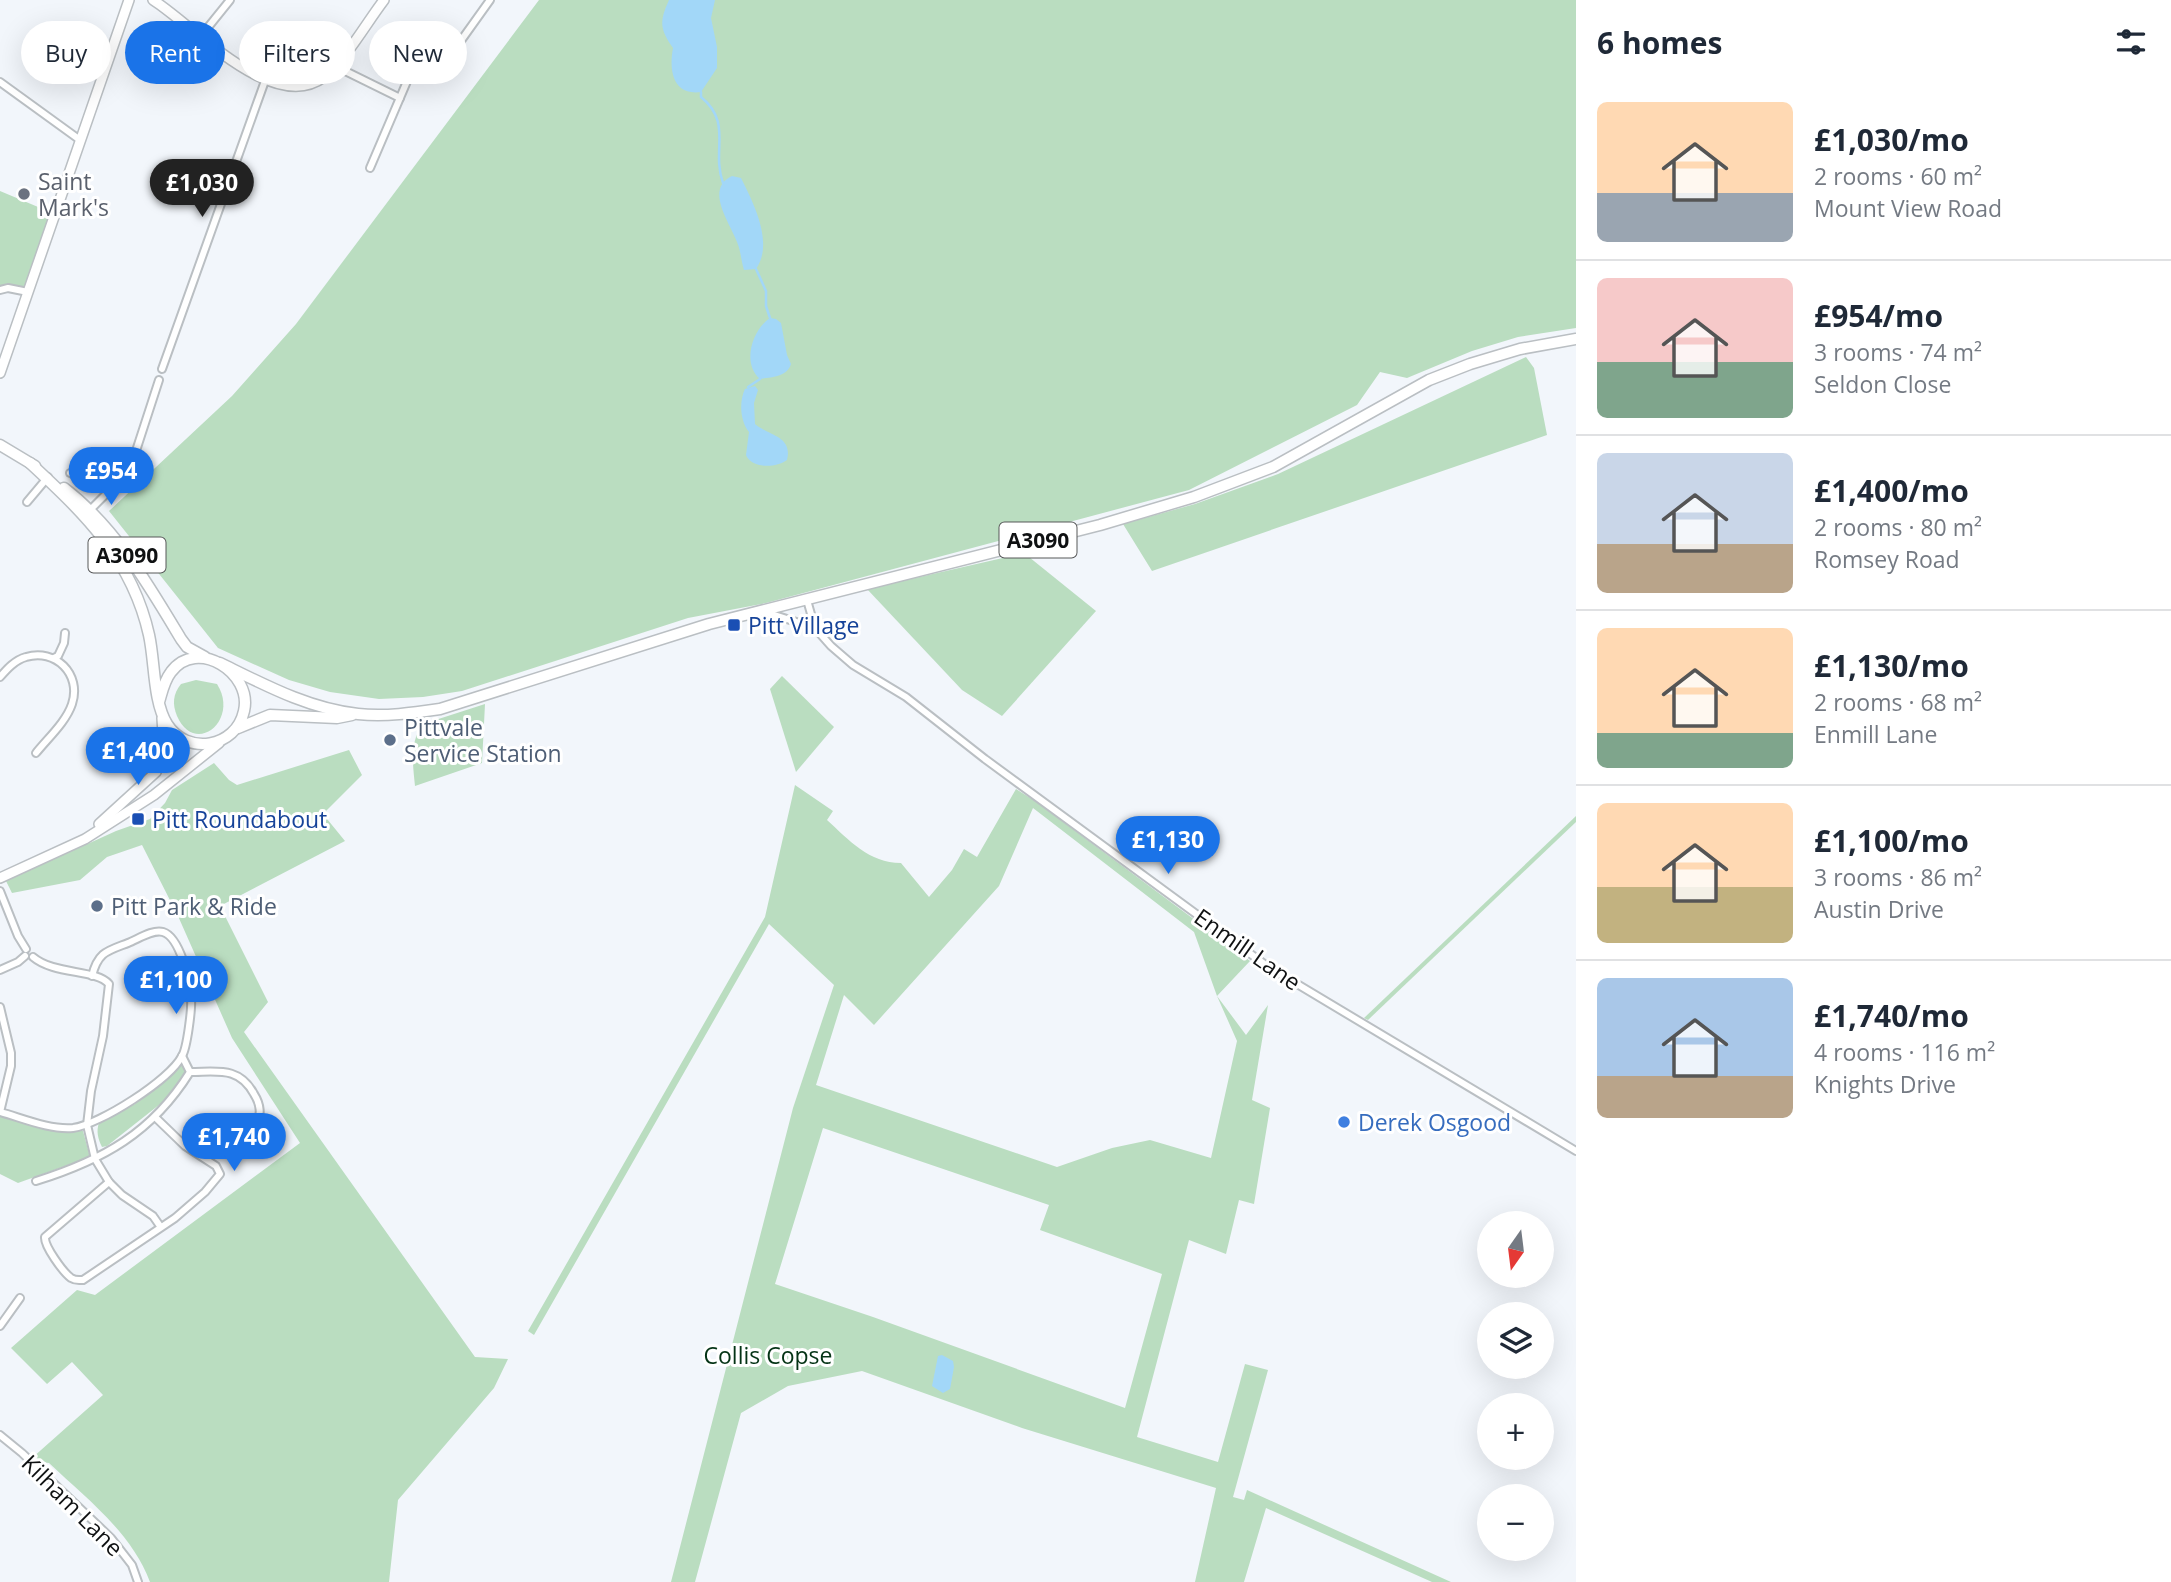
<!DOCTYPE html>
<meta charset="utf-8">
<style>
:root{--surface:#fff;--page:#f6f6f7;--text:#1f2937;--muted:#747a83;--line:#e0e1e3;--accent:#1a73e8}
body{margin:0;font-family:"Open Sans",sans-serif;background:var(--page);color:var(--text);height:100vh;display:flex;flex-direction:column;font-size:26px;white-space:nowrap}
*{box-sizing:border-box;margin:0}
p{font-size:23px;color:var(--muted)}
.icon{flex:none;width:38px;height:38px;fill:none;stroke:currentColor;stroke-width:2;stroke-linecap:round;stroke-linejoin:round}
.map{position:relative;flex:1;overflow:hidden}
.details{display:flex;flex-direction:column;background:var(--surface);width:595px}
.details>*{flex:none}
.hud{position:absolute;left:21px;top:21px;width:665px;height:63px;display:flex;gap:14px}
.needle{width:46px;rotate:194deg}
.tools{position:absolute;left:1477px;top:1211px;display:grid;gap:14px}
.tools a{display:grid;place-items:center;width:77px;height:77px;border-radius:50%;background:var(--surface);box-shadow:0 7px 28px #0002;font-size:35px}
.price{position:absolute;translate:-50% -60px;padding:0 16px;border-radius:24px;background:var(--accent);color:#fff;font-size:23px;line-height:46px;filter:drop-shadow(0 2px 4px #0008)}
.price::after{content:'';position:absolute;left:50%;top:42px;width:21px;height:16px;margin-left:-10px;background:inherit;clip-path:polygon(0 0,100% 0,50% 100%)}
.price.selected{background:#222;color:#fff}
ul{padding:0;list-style:none}
li{display:flex;align-items:center;gap:21px;height:175px;padding:0 21px}
li+li{border-top:2px solid var(--line)}
li span{display:grid;place-items:center;flex:none;width:196px;height:140px;border-radius:10px;color:#555}
li>.icon{margin-inline-start:auto}
span .icon{width:84px;height:84px;fill:#fffc;stroke-width:1}
li b{font-size:30px}
h2{display:flex;justify-content:space-between;align-items:center;height:84px;padding:0 21px;font-size:30px}
.tag{padding:0 24px;border-radius:32px;background:var(--surface);box-shadow:0 7px 28px #0002;font-size:24px;line-height:63px}
.tag.selected{background:var(--accent);color:#fff}
main{display:flex;flex:1;min-height:0}
.map>svg:first-child{display:block}
.green{fill:#baddc0;fill-rule:evenodd}
.water{fill:#a2d7f8}
.lines{fill:none;stroke-linecap:round;stroke-linejoin:round}
.stream{stroke:#a2d7f8;stroke-width:2.5}
.street-casing{stroke:#babfc3;stroke-width:10}
.secondary-casing{stroke:#babfc3;stroke-width:12}
.primary-casing{stroke:#babfc3;stroke-width:13}
.street{stroke:#fff;stroke-width:6}
.secondary{stroke:#fff;stroke-width:9}
.primary{stroke:#fff;stroke-width:10}
.worship-dot{fill:#6b7280;stroke:#fff;stroke-width:2.5}
.transit-dot{fill:#1a4fb4;stroke:#fff;stroke-width:2.5}
.service-dot{fill:#5c6f8a;stroke:#fff;stroke-width:2.5}
.shop-dot{fill:#3f7fe0;stroke:#fff;stroke-width:2.5}
.labels{text-anchor:middle;dominant-baseline:central;stroke-width:6;stroke-linejoin:round;paint-order:stroke}
.shield{fill:#fff;stroke:#575859;stroke-width:2}
.shield-label{font-size:21px;font-weight:bold;fill:#0f1112}
.worship-label{font-size:23px;fill:#5b616d;stroke:#fff;text-anchor:start}
.transit-label{font-size:23px;fill:#164399;stroke:#fff;text-anchor:start}
.service-label{font-size:23px;fill:#4e5e75;stroke:#fff;text-anchor:start}
.street-label{font-size:23px;fill:#0f1112;stroke:#fff}
.shop-label{font-size:23px;fill:#366cbe;stroke:#fff;text-anchor:start}
.park-label{font-size:23px;fill:#043315;stroke:#fff}
</style>
<main>
<div class="map">
<svg width="1576" height="1582" viewBox="0 0 1576 1582">
<rect width="100%" height="100%" fill="#f2f6fb"/>
<g class="green">
<path d="M539 0H1576V328L1518 337 1472 351 1407 378 1380 372 1357 405 1189 490 766 603 688 618 462 691 423 697 379 699 330 692 289 680 218 648 109 511 232 396 296 324Z"/>
<path d="M0 191 50 212 26 287H0Z"/>
<path d="M1526 357 1534 368 1547 435 1152 571 1123 524 1195 504 1278 474Z"/>
<path d="M1024 553 1096 611 1002 716 962 690 867 589Z"/>
<path d="M782 676 834 727 796 772 770 689Z"/>
<path d="M196 680 217 684C240 720 195 757 177 716 172 704 173 694 181 684Z"/>
<path d="M485 704 482 763 415 786C413 765 409 742 423 724Z"/>
<path d="M349 750 362 775 323 814 345 841 220 906 268 1002 244 1032 475 1357 508 1359 494 1388 398 1500 389 1582H150C132 1533 86 1498 49 1463L39 1462 32 1458 103 1395 72 1362 47 1384 11 1348 77 1290 95 1295 300 1143 232 1038 178 916 142 845 107 857 80 880 12 893 6 881 116 831 150 819 165 803 172 790 214 763 229 780 237 785Z"/>
<path d="M795 785 833 811 827 820C849 840 869 863 901 863L929 897 952 870 964 849 977 857 1016 789 1035 801 1250 961 1217 996 1246 1035 1268 1005 1252 1100 1270 1108 1254 1204 1239 1200 1226 1254 1189 1240 1137 1437 1218 1462 1245 1364 1268 1370 1233 1497 1244 1500 1247 1490 1451 1582H1432L1266 1508 1244 1582H1195L1216 1488 1022 1428 862 1371 788 1386 741 1413 695 1582H671L793 1108 834 985 769 924 534 1335 528 1331 765 917ZM1033 808 1194 932 1217 996 1237 1041 1211 1158 1150 1140 1112 1148 1057 1167 816 1085 844 995 874 1025 999 886ZM823 1128 1049 1205 1040 1230 1162 1274 1125 1408 873 1317 775 1284Z"/>
<path d="M1576 816V822L1368 1020 1364 1018Z"/>
<path d="M180 1063 186 1071 164 1101 107 1146 102 1147C98 1139 96 1131 99 1123L135 1104Z"/>
<path d="M0 1116 60 1131H83L90 1157 18 1183 0 1174Z"/>
</g>
<g class="water">
<path d="M669 0H715L711 18 717 47V68L701 92C672 96 669 69 673 48 660 29 659 22 669 0Z"/>
<path d="M732 176 741 178C754 204 774 243 756 269L744 270C741 261 741 251 737 242 730 223 704 189 732 176Z"/>
<path d="M770 318 776 319 781 323 787 355 791 364C787 377 772 377 760 379 741 363 753 329 770 318Z"/>
<path d="M755 386 758 390 754 403 755 424C769 436 793 436 787 460 776 468 752 469 746 455L749 432C740 421 739 401 745 389Z"/>
<path d="M942 1355 953 1361 954 1367 950 1389 943 1393 932 1386 938 1356Z"/>
</g>
<g class="lines">
<g class="stream">
<path d="M701 92V97C733 123 711 150 723 183"/>
<path d="M756 269 766 291V306L770 318"/>
<path d="M748 387 760 379"/>
</g>
<defs>
<g id="street">
<path d="M201 36 230 0"/>
<path d="M455 49 490 0"/>
<path d="M335 66 400 98"/>
<path d="M0 82 80 140"/>
<path d="M370 168 411 72"/>
<path d="M0 290 8 288 28 292"/>
<path d="M162 369 266 78"/>
<path d="M70 473 94 483 115 485"/>
<path d="M27 502 48 477"/>
<path d="M89 511 123 477 134 457 159 380"/>
<path d="M807 600 815 628"/>
<path d="M765 612 815 628 831 646 853 665 906 697 985 759 1267 966 1576 1151"/>
<path d="M54 658 58 656 64 643 65 633"/>
<path d="M0 677C7 669 15 660 26 657 55 648 82 674 72 704 66 722 48 738 36 753"/>
<path d="M0 891 18 936 26 949"/>
<path d="M33 957C54 975 96 969 109 984L103 1036 91 1091 87 1125 95 1159 109 1182 122 1195 153 1216 160 1226"/>
<path d="M0 970 18 962 25 956"/>
<path d="M0 1007 11 1053V1066L0 1112"/>
<path d="M190 1072C217 1072 239 1066 254 1094 261 1105 261 1114 257 1126"/>
<path d="M0 1112C22 1118 49 1130 73 1128 99 1125 170 1080 182 1056 187 1048 192 1009 191 998 191 983 180 937 163 932 153 929 138 939 128 943 107 951 98 952 92 976"/>
<path d="M36 1181C103 1160 152 1133 190 1072L182 1056"/>
<path d="M109 1182 45 1237C44 1246 63 1272 71 1278 76 1281 78 1280 83 1280L175 1218 205 1192 220 1174 216 1166 185 1146 155 1117"/>
<path d="M0 1326 20 1298"/>
<path d="M0 1435 22 1453 111 1538 132 1565 138 1582"/>
</g>
<g id="secondary">
<path d="M153 0C193 25 273 115 324 77 345 61 367 22 384 0"/>
<path d="M0 373 129 0"/>
<path d="M99 824 156 772 164 752 162 718"/>
<path d="M0 878 85 839 154 795 219 743"/>
</g>
<g id="primary">
<path d="M0 445 35 466"/>
<path d="M30 463C85 514 132 559 149 635 155 662 153 701 167 724 187 756 236 748 244 711 253 673 197 637 171 672 164 681 162 692 159 702"/>
<path d="M64 488C115 527 148 584 181 639L187 647 205 657"/>
<path d="M220 663C263 684 309 709 358 714 385 717 413 713 440 709L709 624 1100 525 1194 497 1273 467 1429 380 1470 364 1520 349 1576 339"/>
<path d="M238 728 270 715 337 718 352 715"/>
</g>
</defs>
<use href="#street" class="street-casing"/>
<use href="#secondary" class="secondary-casing"/>
<use href="#primary" class="primary-casing"/>
<use href="#street" class="street"/>
<use href="#secondary" class="secondary"/>
<use href="#primary" class="primary"/>
</g>
<circle class="worship-dot" cx="24" cy="194" r="7"/>
<g class="transit-dot">
<rect x="727" y="618" width="14" height="14" rx="3.5"/>
<rect x="131" y="812" width="14" height="14" rx="3.5"/>
</g>
<g class="service-dot">
<circle cx="390" cy="740" r="7"/>
<circle cx="97" cy="906" r="7"/>
</g>
<circle class="shop-dot" cx="1344" cy="1122" r="7"/>
<g class="labels">
<g class="shield">
<rect x="999.5" y="522.5" width="77" height="35" rx="5"/>
<rect x="88.5" y="537.5" width="77" height="35" rx="5"/>
</g>
<g class="shield-label">
<text x="1038" y="540">A3090</text>
<text x="127" y="555">A3090</text>
</g>
<g class="worship-label">
<text x="38" y="181">Saint<tspan x="38" dy="26">Mark's</tspan></text>
</g>
<g class="transit-label">
<text x="748" y="625">Pitt Village</text>
<text x="152" y="819">Pitt Roundabout</text>
</g>
<g class="service-label">
<text x="404" y="727">Pittvale<tspan x="404" dy="26">Service Station</tspan></text>
<text x="111" y="906">Pitt Park &amp; Ride</text>
</g>
<g class="street-label">
<text transform="translate(1248 949) rotate(35)">Enmill Lane</text>
<text transform="translate(73 1505) rotate(45)">Kilham Lane</text>
</g>
<g class="shop-label">
<text x="1358" y="1122">Derek Osgood</text>
</g>
<g class="park-label">
<text x="768" y="1355">Collis Copse</text>
</g>
</g>
</svg>
<div class="tools">
<a><svg class="needle" viewBox="-14 -14 28 28"><path d="M0-13l5 13h-10z" fill="#e53935"/><path d="M0 13l5-13h-10z" fill="#747a83"/></svg></a>
<a><svg class="icon" aria-label="layers" viewBox="0 0 24 24"><path d="M12 4l9 5-9 5-9-5zM3 14l9 5 9-5"/></svg></a>
<a>+</a>
<a>−</a>
</div>
<b class="price selected" style="left:202px;top:219px">£1,030</b>
<b class="price" style="left:111px;top:507px">£954</b>
<b class="price" style="left:138px;top:787px">£1,400</b>
<b class="price" style="left:1168px;top:876px">£1,130</b>
<b class="price" style="left:176px;top:1016px">£1,100</b>
<b class="price" style="left:234px;top:1173px">£1,740</b>
<div class="hud">
<a class="tag">Buy</a>
<a class="tag selected">Rent</a>
<a class="tag">Filters</a>
<a class="tag">New</a>
</div>
</div>
<section class="details">
<h2>6 homes<svg class="icon" aria-label="filters" viewBox="0 0 24 24"><path d="M4 7h16M4 17h16"/><circle cx="9" cy="7" r="2"/><circle cx="15" cy="17" r="2"/></svg></h2>
<ul>
<li><span style="background:linear-gradient(#ffd9b3 65%,#9aa5b1 0)"><svg class="icon" aria-label="home" viewBox="0 0 24 24"><path d="M3 11l9-7 9 7M6 9v11h12V9"/></svg></span><div><b>£1,030/mo</b><p>2 rooms · 60 m²</p><p>Mount View Road</p></div></li>
<li><span style="background:linear-gradient(#f6c9c9 60%,#7fa58c 0)"><svg class="icon" aria-label="home" viewBox="0 0 24 24"><path d="M3 11l9-7 9 7M6 9v11h12V9"/></svg></span><div><b>£954/mo</b><p>3 rooms · 74 m²</p><p>Seldon Close</p></div></li>
<li><span style="background:linear-gradient(#c9d6e8 65%,#b9a48a 0)"><svg class="icon" aria-label="home" viewBox="0 0 24 24"><path d="M3 11l9-7 9 7M6 9v11h12V9"/></svg></span><div><b>£1,400/mo</b><p>2 rooms · 80 m²</p><p>Romsey Road</p></div></li>
<li><span style="background:linear-gradient(#ffd9b3 75%,#7fa58c 0)"><svg class="icon" aria-label="home" viewBox="0 0 24 24"><path d="M3 11l9-7 9 7M6 9v11h12V9"/></svg></span><div><b>£1,130/mo</b><p>2 rooms · 68 m²</p><p>Enmill Lane</p></div></li>
<li><span style="background:linear-gradient(#ffd9b3 60%,#c2b280 0)"><svg class="icon" aria-label="home" viewBox="0 0 24 24"><path d="M3 11l9-7 9 7M6 9v11h12V9"/></svg></span><div><b>£1,100/mo</b><p>3 rooms · 86 m²</p><p>Austin Drive</p></div></li>
<li><span style="background:linear-gradient(#a9c7e8 70%,#b9a48a 0)"><svg class="icon" aria-label="home" viewBox="0 0 24 24"><path d="M3 11l9-7 9 7M6 9v11h12V9"/></svg></span><div><b>£1,740/mo</b><p>4 rooms · 116 m²</p><p>Knights Drive</p></div></li>
</ul>
</section>
</main>
